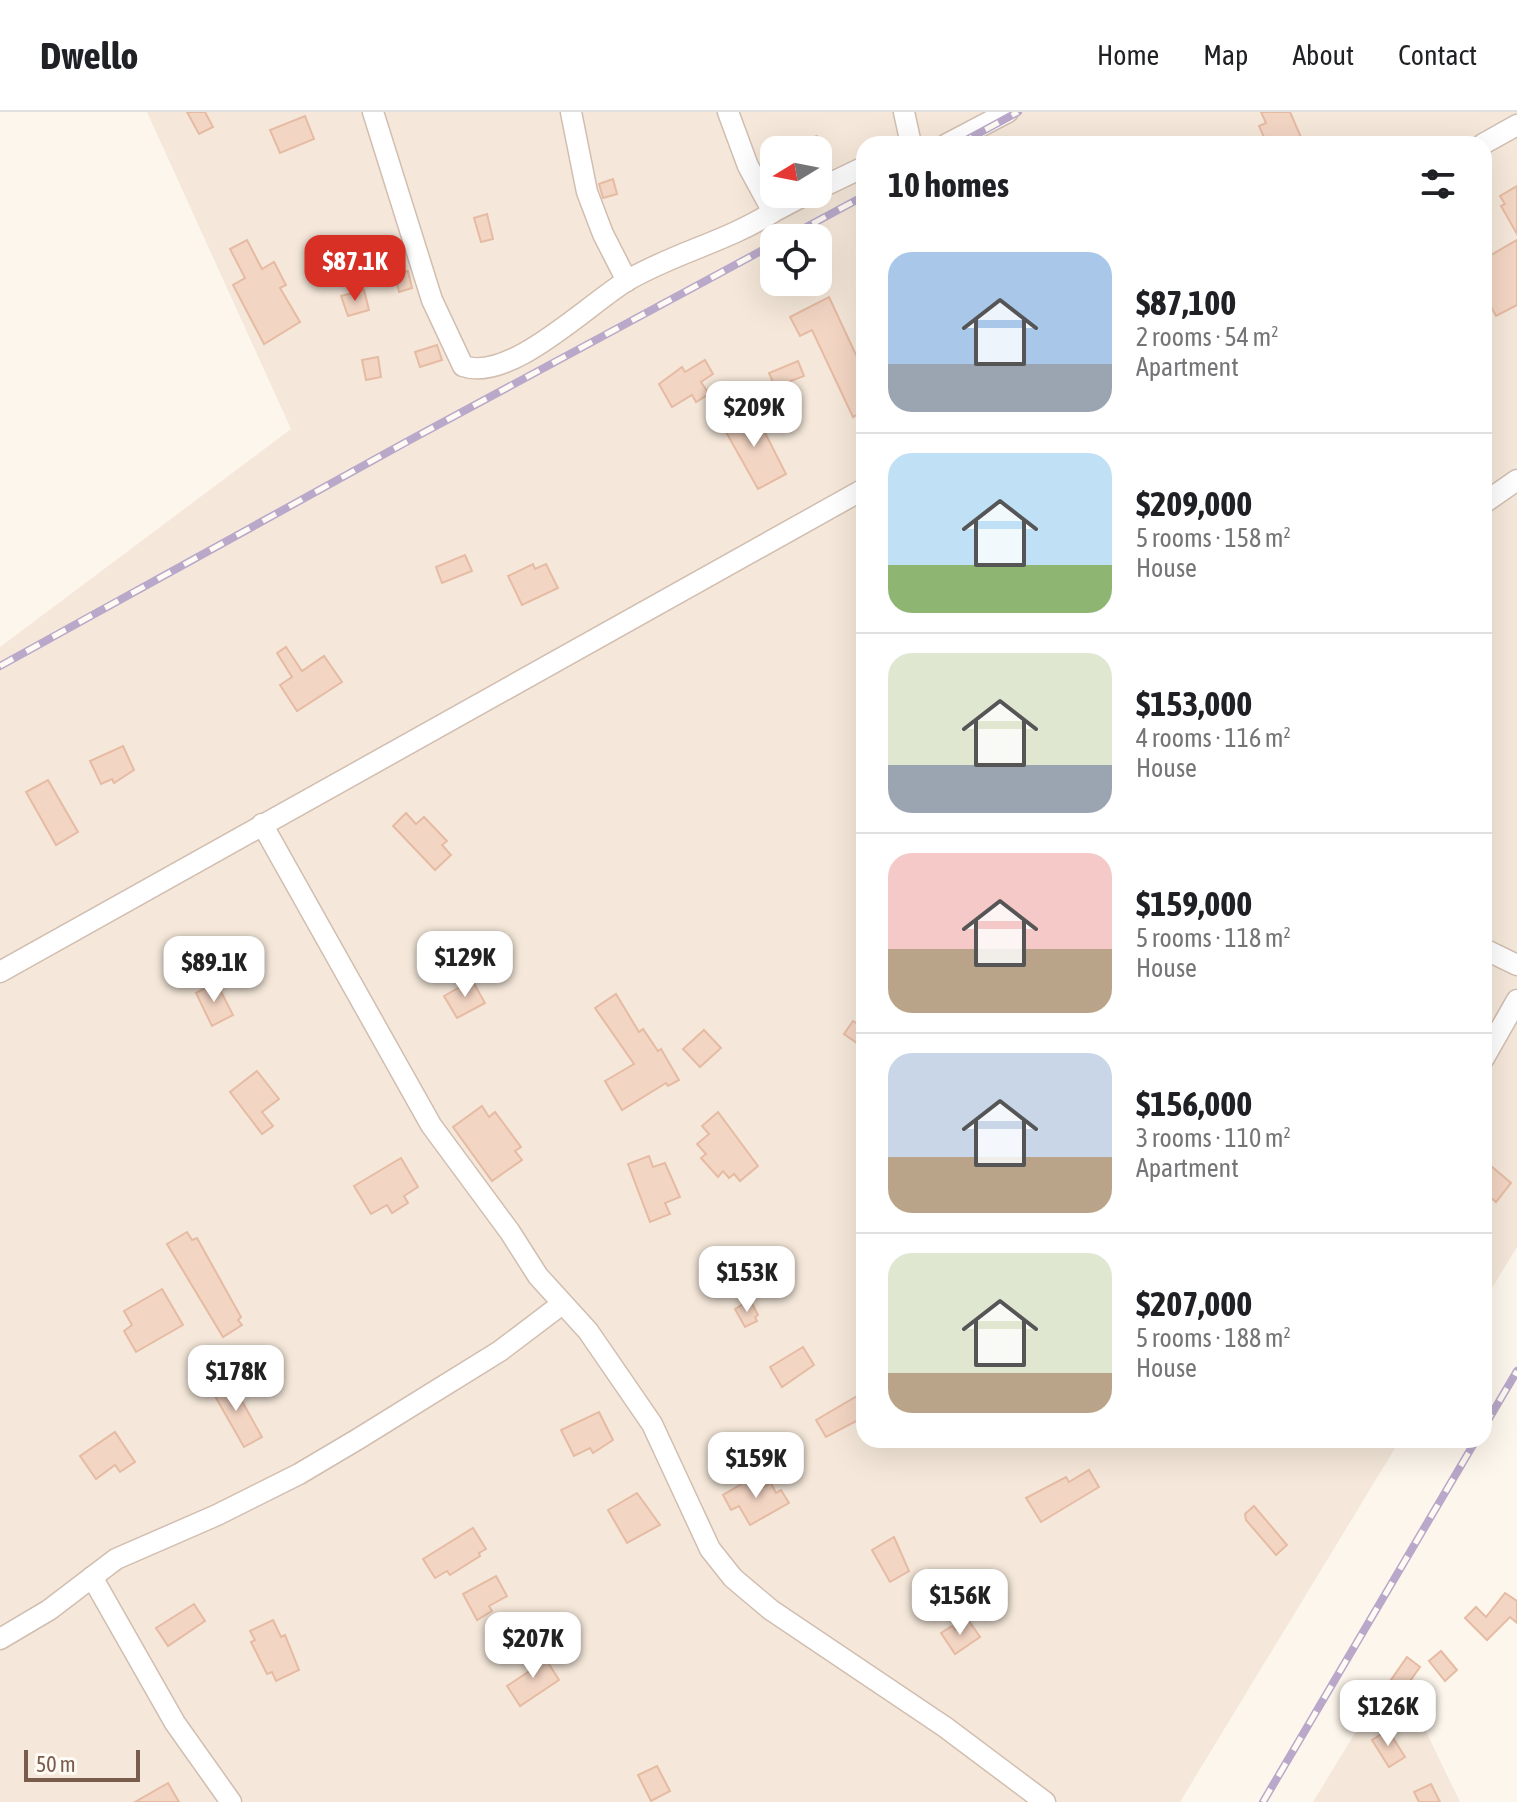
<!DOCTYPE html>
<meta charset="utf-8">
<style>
:root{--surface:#fff;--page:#f6f6f6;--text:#202124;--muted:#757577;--line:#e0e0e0;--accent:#d93025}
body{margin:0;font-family:"Asap Condensed",sans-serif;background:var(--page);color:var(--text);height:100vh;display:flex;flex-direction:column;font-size:30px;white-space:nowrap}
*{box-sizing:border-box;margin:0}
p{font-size:26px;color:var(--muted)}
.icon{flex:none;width:44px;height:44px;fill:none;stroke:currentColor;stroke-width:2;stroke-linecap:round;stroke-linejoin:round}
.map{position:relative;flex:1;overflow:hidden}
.sheet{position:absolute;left:856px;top:24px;width:636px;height:1312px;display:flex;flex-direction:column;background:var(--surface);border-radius:24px;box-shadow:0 8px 32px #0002}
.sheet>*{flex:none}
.needle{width:52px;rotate:260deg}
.fabs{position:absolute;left:760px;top:24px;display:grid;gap:16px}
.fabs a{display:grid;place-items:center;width:72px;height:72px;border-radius:16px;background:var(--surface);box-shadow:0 8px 32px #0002;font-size:40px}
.scale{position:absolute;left:24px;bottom:20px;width:116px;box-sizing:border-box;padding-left:8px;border:4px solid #7a5c4d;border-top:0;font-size:22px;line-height:28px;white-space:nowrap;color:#7a5c4d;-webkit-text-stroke:6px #fffaf3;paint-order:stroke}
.price{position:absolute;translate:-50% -68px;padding:0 18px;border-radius:16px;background:#fff;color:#222;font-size:26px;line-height:52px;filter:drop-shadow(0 2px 4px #0008)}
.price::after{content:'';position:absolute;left:50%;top:48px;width:24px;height:18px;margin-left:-12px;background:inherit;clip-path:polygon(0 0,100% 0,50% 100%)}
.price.on{background:var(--accent);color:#fff}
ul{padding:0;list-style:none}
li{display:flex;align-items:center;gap:24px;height:200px;padding:0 32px}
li+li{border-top:2px solid var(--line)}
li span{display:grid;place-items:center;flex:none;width:224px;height:160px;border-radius:24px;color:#555}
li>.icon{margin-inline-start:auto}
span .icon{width:96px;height:96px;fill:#fffc;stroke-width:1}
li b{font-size:34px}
h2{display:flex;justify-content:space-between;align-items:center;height:96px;padding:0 32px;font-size:34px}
header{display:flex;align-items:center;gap:48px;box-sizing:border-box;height:112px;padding:0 40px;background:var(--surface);border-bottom:2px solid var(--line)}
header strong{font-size:38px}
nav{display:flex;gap:44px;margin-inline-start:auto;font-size:28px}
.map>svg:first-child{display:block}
.residential{fill:#f5e8da;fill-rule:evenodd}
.building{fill:#f3d5c3;stroke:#e6bba3;stroke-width:2}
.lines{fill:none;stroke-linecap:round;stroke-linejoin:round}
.minor-casing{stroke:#d1beb0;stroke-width:23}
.minor{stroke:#fff;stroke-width:20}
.rail-casing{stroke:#b9a8c9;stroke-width:8}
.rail{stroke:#fffaf3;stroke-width:5;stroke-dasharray:15;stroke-linecap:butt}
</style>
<header>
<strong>Dwello</strong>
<nav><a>Home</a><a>Map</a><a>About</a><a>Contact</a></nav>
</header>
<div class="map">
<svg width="1517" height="1690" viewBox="0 0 1517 1690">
<rect width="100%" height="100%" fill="#fdf6ec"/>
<g class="residential">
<path d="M147 0H1517V1135L1484 1189V32H864V1328H1400L1180 1690H0V535L291 317ZM774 38H818V82H774ZM774 126H818V170H774Z"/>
<path d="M1419 1605 1460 1690H1313L1355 1621Z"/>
</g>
<g class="building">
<path d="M187 0H205L213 15 199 22Z"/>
<path d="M1261 0H1290L1304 32H1267L1259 14 1266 11Z"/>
<path d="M305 4 314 27 280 41 270 18Z"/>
<path d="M817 24 821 38H783L782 35Z"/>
<path d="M613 67 617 82 603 86 599 72Z"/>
<path d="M1517 74V122L1501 94 1505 92 1500 84Z"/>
<path d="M487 102 493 127 481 130 474 106Z"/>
<path d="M247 128 262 157 274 150 286 173 280 176 300 210 264 232 233 173 245 166 230 137Z"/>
<path d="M1517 128V193L1496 204 1484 182V147Z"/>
<path d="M408 159 412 176 399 180 395 162Z"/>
<path d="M364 178 369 198 348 204 341 184Z"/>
<path d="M829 185 864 260V299L853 305 812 218 800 224 790 205Z"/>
<path d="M437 233 442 248 420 255 415 240Z"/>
<path d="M378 245 381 265 366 268 362 248Z"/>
<path d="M705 248 713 262 701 270 709 282 696 290 692 283 672 295 659 272 682 255 685 260Z"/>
<path d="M798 249 804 264 775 275 769 261Z"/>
<path d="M753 297 786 362 758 377 722 313Z"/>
<path d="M465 443 472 459 442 471 436 455Z"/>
<path d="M533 452 535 457 546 452 558 476 522 493 508 464Z"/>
<path d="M286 535 302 559 324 544 342 570 297 599 280 573 292 565 277 541Z"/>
<path d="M123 634 134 658 114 671 112 667 101 672 90 649Z"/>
<path d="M48 668 78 720 56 733 26 680Z"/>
<path d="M406 701 416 712 424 705 447 729 442 733 451 743 435 758 393 714Z"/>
<path d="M472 868 485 891 457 906 444 884Z"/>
<path d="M216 870 233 903 212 914 196 881Z"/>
<path d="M616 882 639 920 643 917 658 939 661 937 679 968 668 974 666 971 622 998 605 969 634 952 595 896Z"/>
<path d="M853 909 864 916V936L844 922Z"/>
<path d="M704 918 721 936 700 955 683 937Z"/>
<path d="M257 959 279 987 262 1000 273 1014 262 1022 230 980Z"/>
<path d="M482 994 489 1005 495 1000 521 1035 515 1039 522 1048 492 1069 453 1015Z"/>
<path d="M718 1000 758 1054 740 1069 734 1062 729 1066 723 1059 718 1065 701 1046 706 1042 697 1032 709 1022 702 1014Z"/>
<path d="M649 1044 653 1055 665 1051 680 1085 665 1091 670 1102 650 1110 628 1052Z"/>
<path d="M401 1046 418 1075 404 1084 408 1091 392 1101 387 1093 371 1102 354 1074Z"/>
<path d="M1484 1048 1511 1071 1496 1090 1484 1080Z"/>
<path d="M187 1120 192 1128 197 1126 241 1205 238 1208 242 1213 223 1225 167 1132Z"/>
<path d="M162 1177 183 1213 136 1240 124 1219 132 1213 124 1199Z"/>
<path d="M750 1188 758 1203 755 1205 757 1209 745 1215 735 1197Z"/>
<path d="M803 1235 814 1253 782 1275 770 1255Z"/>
<path d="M229 1266 262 1325 244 1335 211 1277Z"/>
<path d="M864 1280V1305L826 1325 816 1308Z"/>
<path d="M599 1300 613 1328 593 1341 590 1336 574 1344 561 1318Z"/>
<path d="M115 1320 135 1350 120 1360 115 1353 96 1367 80 1344Z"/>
<path d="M1089 1358 1099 1375 1041 1410 1026 1386 1066 1365 1069 1370Z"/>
<path d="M757 1363 764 1375 771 1371 776 1381 781 1378 789 1391 750 1413 739 1394 731 1398 723 1383Z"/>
<path d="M637 1381 660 1413 627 1431 608 1398Z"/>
<path d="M1254 1394 1287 1433 1276 1443 1246 1408 1245 1402Z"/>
<path d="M473 1416 486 1437 479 1441 480 1444 450 1463 447 1459 435 1466 423 1447Z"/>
<path d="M894 1425 909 1459 890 1470 872 1438Z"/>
<path d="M496 1464 507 1484 489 1494 492 1499 477 1508 463 1482Z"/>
<path d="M1505 1481 1517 1489V1511L1510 1505 1487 1528 1465 1506 1476 1495 1486 1505Z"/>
<path d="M194 1492 205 1509 168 1534 156 1516Z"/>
<path d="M273 1508 281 1525 285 1523 299 1558 276 1569 272 1560 267 1562 251 1530 255 1528 250 1519Z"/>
<path d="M969 1509 980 1525 955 1542 941 1521 952 1514 955 1518Z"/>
<path d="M1441 1539 1457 1558 1445 1569 1429 1549Z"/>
<path d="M542 1541 559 1568 520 1594 507 1574 531 1558 527 1551Z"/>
<path d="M1407 1545 1420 1555 1391 1596 1375 1583 1382 1572 1386 1575Z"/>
<path d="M1388 1618 1405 1645 1389 1655 1372 1628Z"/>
<path d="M657 1654 670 1679 651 1689 638 1663Z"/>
<path d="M168 1671 179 1690H135Z"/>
<path d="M1431 1672 1440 1690H1419L1414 1680Z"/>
</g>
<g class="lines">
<defs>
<g id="minor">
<path d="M373 0 432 188 463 254C510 271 588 192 628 168 674 141 728 129 773 100"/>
<path d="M571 0 587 80 603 122 627 169"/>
<path d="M728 0 748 54 773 100 807 82"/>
<path d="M904 0 911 32"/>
<path d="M947 32 1008 0"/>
<path d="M1483 32 1517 13"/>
<path d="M818 77 864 55"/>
<path d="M1484 391 1517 368"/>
<path d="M262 712 431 1013 510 1120 538 1164 588 1219 652 1312 710 1437 733 1466 771 1498 945 1615 1045 1690"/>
<path d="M1484 837 1517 853"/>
<path d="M0 860 864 377"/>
<path d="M1484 946 1517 888"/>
<path d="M92 1465 175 1611 231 1690"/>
<path d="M0 1527 49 1498 116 1447 217 1403 299 1362 358 1327 500 1239 562 1192"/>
</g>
</defs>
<use href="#minor" class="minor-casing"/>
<use href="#minor" class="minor"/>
<defs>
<g id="rail">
<path d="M959 32 1018 0"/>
<path d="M786 126 864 84"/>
<path d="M0 554 408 329 774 132"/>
<path d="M1484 1315 1517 1259"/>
<path d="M1263 1690 1476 1328"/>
</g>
</defs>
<use href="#rail" class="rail-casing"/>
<use href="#rail" class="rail"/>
</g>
</svg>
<div class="fabs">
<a><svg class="needle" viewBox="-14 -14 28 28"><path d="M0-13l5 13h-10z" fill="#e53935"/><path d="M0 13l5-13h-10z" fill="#757577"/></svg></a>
<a><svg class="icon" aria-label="locate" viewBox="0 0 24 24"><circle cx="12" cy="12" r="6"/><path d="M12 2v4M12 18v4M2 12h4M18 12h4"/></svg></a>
</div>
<div class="scale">50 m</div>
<b class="price on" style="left:355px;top:191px">$87.1K</b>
<b class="price" style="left:754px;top:337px">$209K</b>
<b class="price" style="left:465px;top:887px">$129K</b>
<b class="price" style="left:214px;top:892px">$89.1K</b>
<b class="price" style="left:747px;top:1202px">$153K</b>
<b class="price" style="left:236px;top:1301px">$178K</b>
<b class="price" style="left:756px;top:1388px">$159K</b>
<b class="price" style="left:960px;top:1525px">$156K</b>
<b class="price" style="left:533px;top:1568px">$207K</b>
<b class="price" style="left:1388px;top:1636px">$126K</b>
<section class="sheet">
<h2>10 homes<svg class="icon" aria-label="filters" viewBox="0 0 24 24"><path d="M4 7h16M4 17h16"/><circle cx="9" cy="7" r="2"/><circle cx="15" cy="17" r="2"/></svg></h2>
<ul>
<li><span style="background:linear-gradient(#a9c7e8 70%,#9aa5b1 0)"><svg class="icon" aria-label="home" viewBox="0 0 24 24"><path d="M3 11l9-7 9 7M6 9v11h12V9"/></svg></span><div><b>$87,100</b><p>2 rooms · 54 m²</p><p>Apartment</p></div></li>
<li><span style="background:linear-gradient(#bfe0f5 70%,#8fb573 0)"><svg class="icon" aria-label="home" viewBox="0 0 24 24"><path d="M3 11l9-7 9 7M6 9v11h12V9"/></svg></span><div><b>$209,000</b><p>5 rooms · 158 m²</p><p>House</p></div></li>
<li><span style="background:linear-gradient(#dfe7d0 70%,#9aa5b1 0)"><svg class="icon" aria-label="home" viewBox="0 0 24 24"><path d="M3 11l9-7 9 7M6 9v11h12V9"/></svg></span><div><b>$153,000</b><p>4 rooms · 116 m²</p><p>House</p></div></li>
<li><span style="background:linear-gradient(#f6c9c9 60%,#b9a48a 0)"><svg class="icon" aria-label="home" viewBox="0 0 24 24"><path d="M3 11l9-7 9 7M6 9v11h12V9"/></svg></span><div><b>$159,000</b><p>5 rooms · 118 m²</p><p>House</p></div></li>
<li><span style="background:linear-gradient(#c9d6e8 65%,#b9a48a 0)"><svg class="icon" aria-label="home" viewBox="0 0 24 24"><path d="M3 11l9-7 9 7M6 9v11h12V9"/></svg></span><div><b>$156,000</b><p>3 rooms · 110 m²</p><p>Apartment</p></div></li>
<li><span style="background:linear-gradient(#dfe7d0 75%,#b9a48a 0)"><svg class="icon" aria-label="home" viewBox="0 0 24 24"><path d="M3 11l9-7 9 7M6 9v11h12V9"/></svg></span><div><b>$207,000</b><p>5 rooms · 188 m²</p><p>House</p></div></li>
</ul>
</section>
</div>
